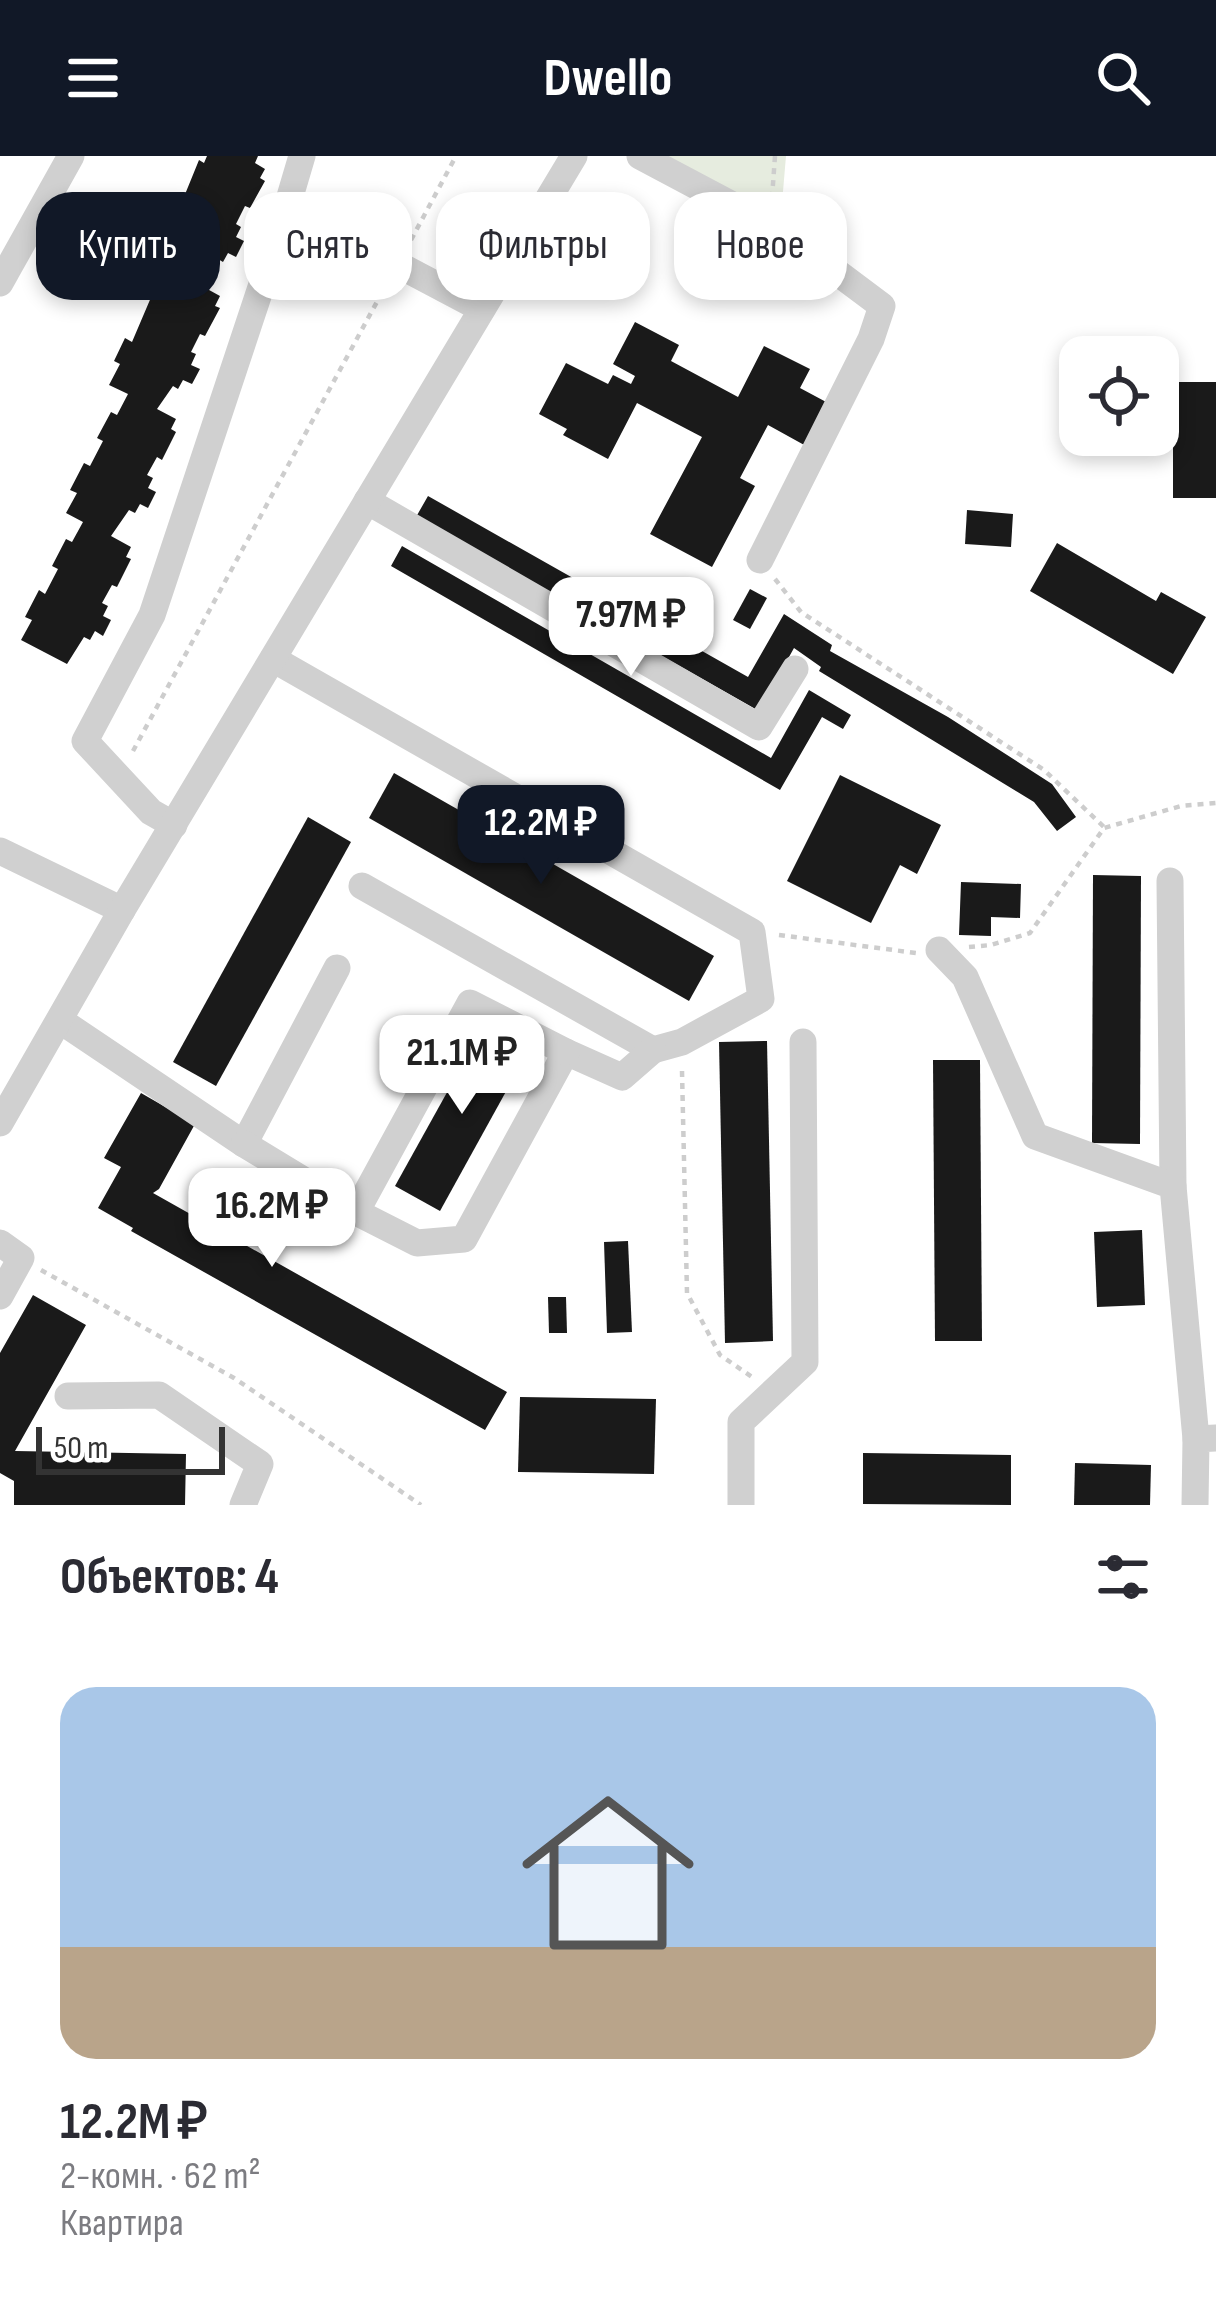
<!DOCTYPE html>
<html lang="ru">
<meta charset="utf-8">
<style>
:root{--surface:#fff;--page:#f2f2f3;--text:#2b2b33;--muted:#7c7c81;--line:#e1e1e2;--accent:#111827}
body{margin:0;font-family:"Sofia Sans Condensed",sans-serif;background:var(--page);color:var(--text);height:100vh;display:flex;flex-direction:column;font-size:45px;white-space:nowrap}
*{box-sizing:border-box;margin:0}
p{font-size:39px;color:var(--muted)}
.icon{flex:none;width:66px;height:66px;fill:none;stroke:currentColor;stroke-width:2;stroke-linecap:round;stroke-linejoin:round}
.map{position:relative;height:1349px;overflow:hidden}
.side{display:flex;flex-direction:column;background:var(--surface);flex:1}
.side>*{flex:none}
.top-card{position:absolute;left:36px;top:36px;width:1146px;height:108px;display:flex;gap:24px}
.controls{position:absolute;left:1059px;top:180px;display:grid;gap:24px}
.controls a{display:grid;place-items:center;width:120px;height:120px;border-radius:24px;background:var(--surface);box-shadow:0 6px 18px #0003;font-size:60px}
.scale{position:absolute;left:36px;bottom:30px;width:189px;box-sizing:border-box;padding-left:12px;border:6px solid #333;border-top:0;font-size:33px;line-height:42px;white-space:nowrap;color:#333;-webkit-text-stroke:9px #fff;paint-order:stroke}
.price{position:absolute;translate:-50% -102px;padding:0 27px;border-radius:24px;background:#fff;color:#222;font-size:39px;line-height:78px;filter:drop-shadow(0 3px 6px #0008)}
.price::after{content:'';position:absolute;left:50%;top:72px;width:36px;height:27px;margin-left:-18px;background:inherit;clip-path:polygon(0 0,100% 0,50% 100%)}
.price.on{background:var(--accent);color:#fff}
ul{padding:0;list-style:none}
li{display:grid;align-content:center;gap:24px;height:636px;padding:0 60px}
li+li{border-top:3px solid var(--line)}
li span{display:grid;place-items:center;height:372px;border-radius:36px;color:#555}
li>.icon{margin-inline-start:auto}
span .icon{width:216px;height:216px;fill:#fffc;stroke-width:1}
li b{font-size:51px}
h2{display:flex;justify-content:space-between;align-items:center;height:144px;padding:0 60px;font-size:51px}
.pill{padding:0 42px;border-radius:36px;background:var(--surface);box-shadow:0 6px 18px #0003;font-size:42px;line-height:108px}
.pill.on{background:var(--accent);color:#fff}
header{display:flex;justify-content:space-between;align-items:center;height:156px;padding:0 60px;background:var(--accent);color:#fff;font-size:54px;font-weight:700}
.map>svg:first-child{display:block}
.green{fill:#e6ecdf}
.building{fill:#1a1a1a}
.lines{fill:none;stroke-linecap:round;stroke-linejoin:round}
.path{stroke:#cdcdcd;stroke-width:4.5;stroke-dasharray:6 6;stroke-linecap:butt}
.minor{stroke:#d0d0d0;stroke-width:27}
</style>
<header><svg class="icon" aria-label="menu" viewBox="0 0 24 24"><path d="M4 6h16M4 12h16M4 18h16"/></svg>Dwello<svg class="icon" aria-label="search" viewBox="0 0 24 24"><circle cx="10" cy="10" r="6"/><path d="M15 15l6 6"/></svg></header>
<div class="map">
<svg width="1216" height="1349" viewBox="0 0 1216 1349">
<rect width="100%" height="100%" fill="#fff"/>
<path class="green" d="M666 0H786L781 59 766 54Z"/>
<g class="building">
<path d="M207 0H258L255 7 265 13 260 22 265 25 250 52 245 50 236 68 241 71 236 81 244 85 236 101 228 97 223 106 218 103 200 129 220 140 215 150 220 152 205 180 200 178 191 196 196 198 191 209 200 213 192 228 183 224 178 233 173 230 157 253 176 263 171 273 176 276 162 304 157 301 147 319 153 322 148 332 156 336 148 352 140 348 135 357 129 354 111 380 131 391 126 401 131 403 117 431 112 429 102 447 108 450 103 460 111 464 103 480 95 475 90 484 84 481 67 508 21 484 32 464 25 461 39 434 45 438 58 413 52 410 66 383 72 386 83 366 66 357 77 337 70 334 84 307 90 310 103 285 97 282 111 256 117 259 128 238 109 229 120 208 114 205 125 182 132 186 155 132 160 135 171 114 152 104 163 82 157 79 170 54 177 58 199 4 204 7Z"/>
<path d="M635 166 679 189 671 205 738 241 764 190 810 213 800 232 828 247 806 290 768 269 740 322 755 330 712 411 650 378 702 281 637 247 608 303 563 279 567 273 539 258 566 207 608 228 613 219 631 228 635 220 613 208Z"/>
<rect x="1173" y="226" width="43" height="116"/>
<path d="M428 340 748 521 784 458 832 489 830 495 948 561 1052 628 1076 661 1057 675 1034 646 819 515 821 511 794 492 759 555 416 361Z"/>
<path d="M967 354 1013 358 1011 391 965 388Z"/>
<path d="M1057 387 1156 445 1161 436 1206 461 1173 518 1030 435Z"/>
<path d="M402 390 771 602 809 534 851 559 843 573 822 561 780 634 391 410Z"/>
<path d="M750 433 767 442 750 473 733 464Z"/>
<path d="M394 617 714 800 689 845 369 662Z"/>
<path d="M840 619 941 669 917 718 900 709 871 767 787 725Z"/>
<path d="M308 661 351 686 216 930 173 906Z"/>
<path d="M1093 719 1141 720 1140 988 1092 987Z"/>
<path d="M961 726 1021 728 1020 762 991 761V780L959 779Z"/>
<path d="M485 868 530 892 440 1055 395 1030Z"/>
<path d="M767 885 773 1185 725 1187 719 886Z"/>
<path d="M933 904H980L982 1185H935Z"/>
<path d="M141 937 195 968 159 1033 153 1037 507 1236 485 1274 131 1075 133 1072 98 1052 121 1011 104 1002Z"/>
<path d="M1142 1074 1145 1149 1097 1151 1094 1076Z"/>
<path d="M628 1085 632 1176 607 1177 604 1086Z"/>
<path d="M33 1139 86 1169 15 1295 186 1298 185 1349H14V1325L0 1317V1197Z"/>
<path d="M548 1141H566L567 1177H549Z"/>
<path d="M520 1241 656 1243 654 1318 518 1316Z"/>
<path d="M863 1297 1011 1299V1349L863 1348Z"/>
<path d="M1075 1307 1151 1309 1150 1349H1074Z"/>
</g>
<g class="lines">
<g class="path">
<path d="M772 42 775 0"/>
<path d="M411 84 456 0"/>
<path d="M775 423 801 456 1044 614 1104 671"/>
<path d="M133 595 385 131"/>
<path d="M779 779 916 797"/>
<path d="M969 791 991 789 1030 777 1104 672 1181 650 1216 647"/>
<path d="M682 915 687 1137 720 1199 752 1221"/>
<path d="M41 1114 234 1222 421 1349"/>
</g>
<g class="minor">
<path d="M640 0 783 76 882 150 871 183 760 404"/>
<path d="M281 71 302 0"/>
<path d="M0 127 71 0"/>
<path d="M367 345 759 571 795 513"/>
<path d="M273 503 752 776 761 843 682 886 653 894 362 730"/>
<path d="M174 669 151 656 85 585 152 459 281 71 378 98 482 153"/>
<path d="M0 695 122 754"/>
<path d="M1170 725 1173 1030"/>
<path d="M939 794 965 821 1035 980 1173 1030 1196 1283"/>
<path d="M61 865 244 988 337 812"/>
<path d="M0 967 122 754 574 0"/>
<path d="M244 988 356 1056 417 1087 464 1083 566 896 622 921 653 894"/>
<path d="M356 1056 470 847 566 896"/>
<path d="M0 1087 21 1102 0 1140"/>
<path d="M68 1240 159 1239 260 1308 243 1349"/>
<path d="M741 1349V1266L805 1206 803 886"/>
<path d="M1195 1349 1196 1283 1216 1282"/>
</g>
</g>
</svg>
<div class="controls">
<a><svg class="icon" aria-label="locate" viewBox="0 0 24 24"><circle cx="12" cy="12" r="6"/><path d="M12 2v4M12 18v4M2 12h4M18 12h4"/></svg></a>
</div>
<div class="scale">50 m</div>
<b class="price" style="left:631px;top:523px">7.97M ₽</b>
<b class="price on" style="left:541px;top:731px">12.2M ₽</b>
<b class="price" style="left:462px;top:961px">21.1M ₽</b>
<b class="price" style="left:272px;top:1114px">16.2M ₽</b>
<div class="top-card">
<a class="pill on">Купить</a>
<a class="pill">Снять</a>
<a class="pill">Фильтры</a>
<a class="pill">Новое</a>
</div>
</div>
<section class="side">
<h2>Объектов: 4<svg class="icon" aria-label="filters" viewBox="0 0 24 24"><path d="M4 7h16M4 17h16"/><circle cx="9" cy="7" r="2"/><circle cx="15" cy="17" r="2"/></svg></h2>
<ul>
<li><span style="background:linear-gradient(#a9c7e8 70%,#b9a48a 0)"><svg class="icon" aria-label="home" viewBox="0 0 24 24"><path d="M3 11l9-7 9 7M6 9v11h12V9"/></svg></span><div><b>12.2M ₽</b><p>2-комн. · 62 m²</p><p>Квартира</p></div></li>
</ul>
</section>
